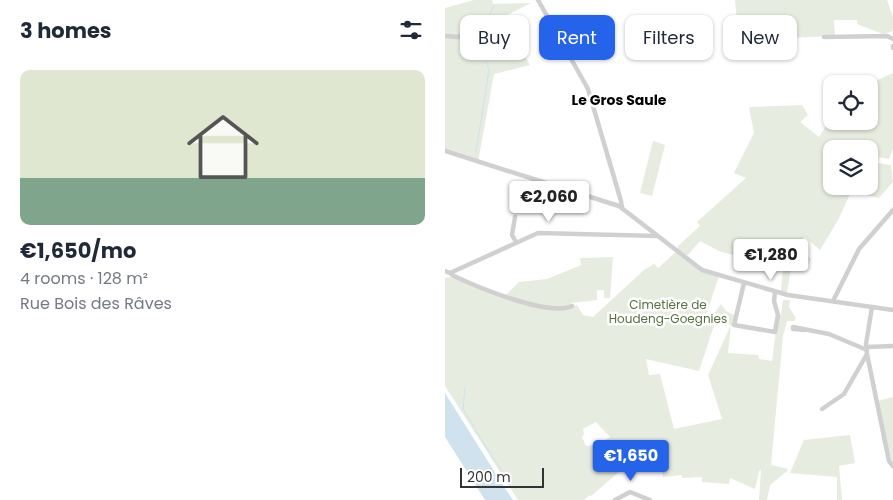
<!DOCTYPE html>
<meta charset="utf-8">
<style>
:root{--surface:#fff;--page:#f6f6f7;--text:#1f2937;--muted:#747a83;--line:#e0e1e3;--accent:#2563eb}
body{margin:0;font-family:Poppins,sans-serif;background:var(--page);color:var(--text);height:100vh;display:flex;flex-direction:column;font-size:19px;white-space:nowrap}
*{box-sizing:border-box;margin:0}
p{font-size:16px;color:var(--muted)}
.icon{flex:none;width:28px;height:28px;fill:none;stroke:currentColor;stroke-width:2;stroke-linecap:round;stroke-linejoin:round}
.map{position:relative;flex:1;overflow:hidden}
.drawer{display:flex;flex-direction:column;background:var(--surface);width:445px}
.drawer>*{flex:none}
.hud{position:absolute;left:15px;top:15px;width:358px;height:45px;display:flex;gap:10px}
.tools{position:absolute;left:378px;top:75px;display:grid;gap:10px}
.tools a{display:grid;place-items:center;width:55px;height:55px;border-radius:10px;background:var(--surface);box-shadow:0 1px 4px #0004;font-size:25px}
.scale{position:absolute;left:15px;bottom:12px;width:84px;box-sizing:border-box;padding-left:5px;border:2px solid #333;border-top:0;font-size:14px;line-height:18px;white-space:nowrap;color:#333;-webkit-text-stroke:4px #fff;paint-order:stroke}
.price{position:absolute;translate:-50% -42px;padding:0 11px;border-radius:5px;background:#fff;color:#222;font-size:16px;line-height:32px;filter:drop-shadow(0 1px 2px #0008)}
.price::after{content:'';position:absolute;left:50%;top:30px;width:15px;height:11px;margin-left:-8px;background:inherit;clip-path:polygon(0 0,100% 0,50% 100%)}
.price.current{background:var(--accent);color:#fff}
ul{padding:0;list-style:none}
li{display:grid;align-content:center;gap:10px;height:265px;padding:0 20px}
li+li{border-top:1px solid var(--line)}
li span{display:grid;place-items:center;height:155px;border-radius:10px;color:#555}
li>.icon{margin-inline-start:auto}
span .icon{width:90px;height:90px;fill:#fffc;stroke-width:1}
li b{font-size:21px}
h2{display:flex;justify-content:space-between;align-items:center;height:60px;padding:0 20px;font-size:21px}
.tag{padding:0 18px;border-radius:10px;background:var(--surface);box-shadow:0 1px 4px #0004;font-size:18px;line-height:45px}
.tag.current{background:var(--accent);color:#fff}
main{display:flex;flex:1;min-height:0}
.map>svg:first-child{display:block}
.green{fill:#e6ecdf;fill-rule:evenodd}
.water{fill:#cfe2ee}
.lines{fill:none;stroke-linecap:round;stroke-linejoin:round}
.stream{stroke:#cfe2ee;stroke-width:1}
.minor{stroke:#d0d0d0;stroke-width:4.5}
.labels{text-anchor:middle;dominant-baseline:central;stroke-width:5;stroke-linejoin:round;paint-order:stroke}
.park-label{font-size:12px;fill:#56703f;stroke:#fff}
.neighbourhood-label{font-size:14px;font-weight:bold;fill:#000;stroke:#fff}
</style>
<main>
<section class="drawer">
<h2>3 homes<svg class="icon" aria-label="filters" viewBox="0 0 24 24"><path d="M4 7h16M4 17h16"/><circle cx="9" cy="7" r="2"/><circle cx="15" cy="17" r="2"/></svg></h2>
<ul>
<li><span style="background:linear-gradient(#dfe7d0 70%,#7fa58c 0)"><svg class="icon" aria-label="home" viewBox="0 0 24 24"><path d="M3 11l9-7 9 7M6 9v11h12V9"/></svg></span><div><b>€1,650/mo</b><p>4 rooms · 128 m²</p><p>Rue Bois des Râves</p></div></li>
</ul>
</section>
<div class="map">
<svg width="448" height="500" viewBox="0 0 448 500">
<rect width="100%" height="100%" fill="#fff"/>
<g class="green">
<path d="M29 0H47L48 4 86 3 58 17 85 65 49 74 33 162 0 151V8Z"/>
<path d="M290 0H442L448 17V31L438 34 412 24V20H389L390 36 294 40Z"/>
<path d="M448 73V149L444 159 434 157 433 163 446 165 448 182 434 198 406 192 393 220 375 250 360 237 351 245 366 259 363 265 356 269 352 262 347 261 342 292 336 291 338 269 274 251 255 241 242 256 233 249V246L255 226 252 222 301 178 289 173 309 133 304 107 357 105 363 115 355 122 374 137 386 118V121H424V84ZM386 149H424V186H386Z"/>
<path d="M208 141 220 145 207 196 195 193Z"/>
<path d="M232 251 247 264 274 276 260 318 265 320 276 304 281 311 291 316 289 325H286L283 353 313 355 314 359 327 361 333 315H336L338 300H345L344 307 351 318 349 321H342L338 336 326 465 343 469 342 471 325 485 322 500H314L316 470 314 471 310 489 285 478 284 484 257 482V477L237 478V475L218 477 216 465 212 460 191 464 189 459 146 496 145 495 139 500H73L0 386V278L9 276 59 297 74 282 102 279 136 265 135 258 168 257 165 298H159V290H152V300L126 303 128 307 132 305 138 315 148 317 199 270 209 264 213 268ZM270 322 286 325 263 375 277 419 229 429 215 374 204 375 201 359 254 371ZM151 422 165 437 151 445 141 446 137 437 139 434 138 429Z"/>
<path d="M448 397V466L432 401Z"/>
<path d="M405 435 410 463 394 466 397 500H392V477L345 473 359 440Z"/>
</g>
<path class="water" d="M0 393 61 490 68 500H40L0 437Z"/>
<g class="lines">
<g class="stream">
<path d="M36 31 49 6"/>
<path d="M31 152 44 70 36 46"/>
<path d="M20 388 18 409 30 428"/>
<path d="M31 431 58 473"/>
</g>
<g class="minor">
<path d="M93 0 143 89 176 201 177 208"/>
<path d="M30 28 37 42"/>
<path d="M0 36 13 37 36 24"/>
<path d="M379 37 442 36 448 39"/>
<path d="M448 46V48"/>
<path d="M0 151 174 206 257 270 343 295 448 310"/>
<path d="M70 217 67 235 71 242"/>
<path d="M0 271 5 273 93 233 212 236"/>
<path d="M5 273 9 276C32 287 104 317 127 306"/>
<path d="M299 283 289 325 330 332 333 315 329 301 330 292"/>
<path d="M388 301 414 249 448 210"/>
<path d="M427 307 421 344 422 354 444 461 448 466"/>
<path d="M359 330 348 329V327L384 334 422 350"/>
<path d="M422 347 448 346"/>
<path d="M377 409 399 394 422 354"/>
<path d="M170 500 185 492 205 500"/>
</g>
</g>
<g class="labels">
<g class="park-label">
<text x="223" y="304">Cimetière de<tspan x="223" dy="14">Houdeng-Goegnies</tspan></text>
</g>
<g class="neighbourhood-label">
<text x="174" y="100">Le Gros Saule</text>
</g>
</g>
</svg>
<div class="tools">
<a><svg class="icon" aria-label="locate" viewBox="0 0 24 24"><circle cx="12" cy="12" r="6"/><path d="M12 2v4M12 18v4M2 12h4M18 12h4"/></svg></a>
<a><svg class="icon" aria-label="layers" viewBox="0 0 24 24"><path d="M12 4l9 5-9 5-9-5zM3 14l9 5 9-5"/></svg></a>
</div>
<div class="scale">200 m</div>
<b class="price" style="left:104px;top:223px">€2,060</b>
<b class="price" style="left:326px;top:281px">€1,280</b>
<b class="price current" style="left:186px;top:482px">€1,650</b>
<div class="hud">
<a class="tag">Buy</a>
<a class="tag current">Rent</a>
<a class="tag">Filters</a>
<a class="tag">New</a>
</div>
</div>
</main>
